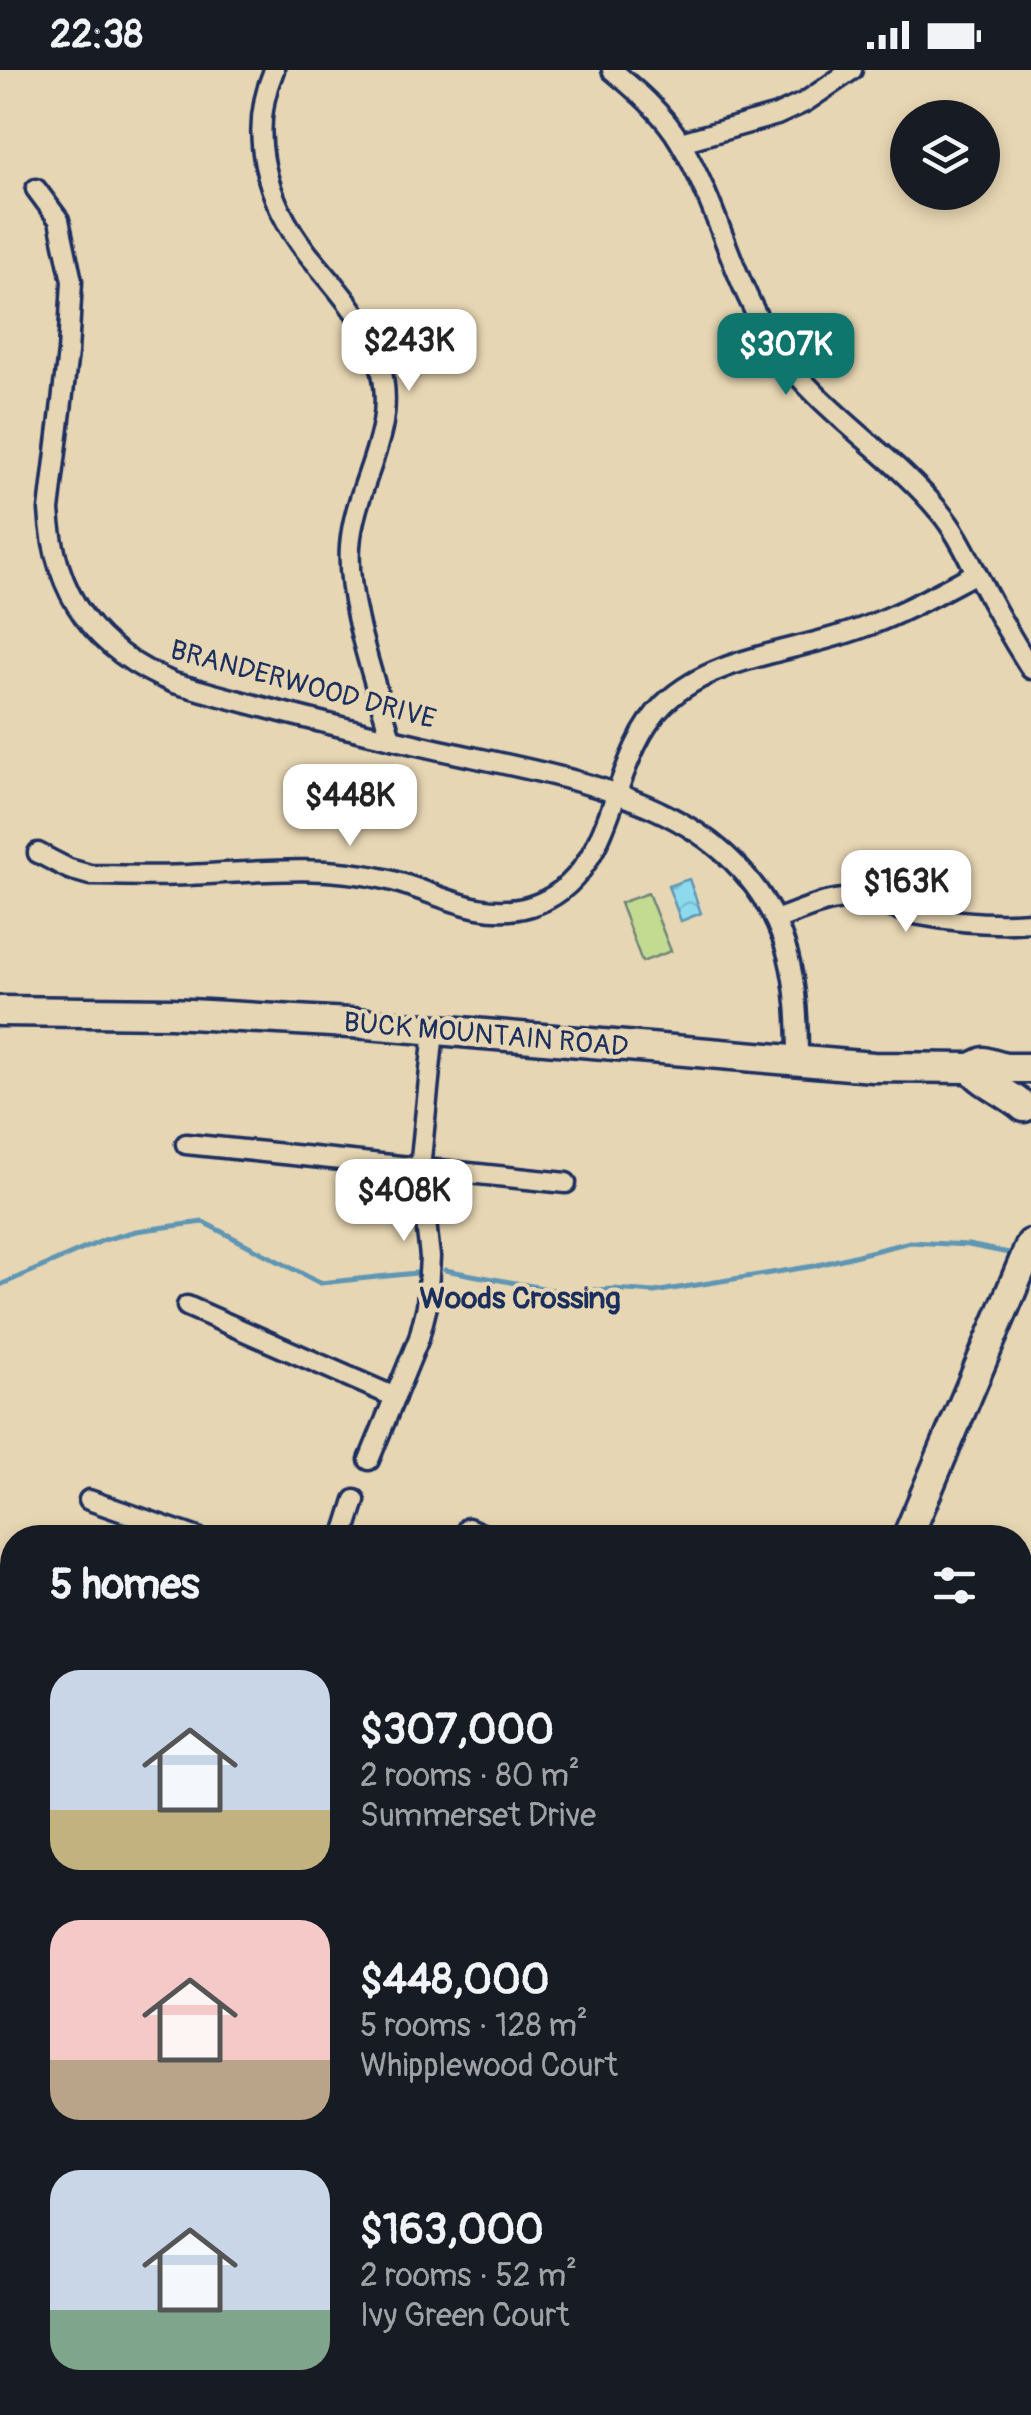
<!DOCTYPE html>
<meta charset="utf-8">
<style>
:root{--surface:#171b24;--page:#20242c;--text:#f1f3f6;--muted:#9ea1a6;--accent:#0f766e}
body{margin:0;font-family:Pangolin,sans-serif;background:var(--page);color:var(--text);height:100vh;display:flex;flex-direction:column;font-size:38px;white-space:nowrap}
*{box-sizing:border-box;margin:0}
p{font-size:32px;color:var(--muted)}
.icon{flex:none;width:55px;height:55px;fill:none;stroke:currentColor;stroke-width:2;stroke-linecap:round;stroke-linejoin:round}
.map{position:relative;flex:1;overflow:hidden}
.sheet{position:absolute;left:0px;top:1455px;width:1032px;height:890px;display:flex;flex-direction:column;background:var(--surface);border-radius:40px 40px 0 0;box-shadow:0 5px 15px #0003}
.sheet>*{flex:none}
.buttons{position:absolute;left:890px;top:30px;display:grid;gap:20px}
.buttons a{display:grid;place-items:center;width:110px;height:110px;border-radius:50%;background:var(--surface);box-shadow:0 5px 15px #0003;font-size:50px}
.price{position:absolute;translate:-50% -85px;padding:0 22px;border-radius:20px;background:#fff;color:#222;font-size:32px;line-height:65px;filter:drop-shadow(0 2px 5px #0008)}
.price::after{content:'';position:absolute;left:50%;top:60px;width:30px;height:22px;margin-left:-15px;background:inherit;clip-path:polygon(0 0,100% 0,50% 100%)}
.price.active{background:var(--accent);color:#fff}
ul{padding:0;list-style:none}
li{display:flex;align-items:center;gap:30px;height:250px;padding:0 50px}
li span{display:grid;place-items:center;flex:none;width:280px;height:200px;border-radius:30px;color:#555}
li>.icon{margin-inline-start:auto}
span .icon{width:120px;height:120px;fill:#fffc;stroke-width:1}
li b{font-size:42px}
h2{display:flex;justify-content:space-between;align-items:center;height:120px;padding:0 50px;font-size:42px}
.status{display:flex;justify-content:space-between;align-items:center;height:70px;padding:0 50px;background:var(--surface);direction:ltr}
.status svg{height:28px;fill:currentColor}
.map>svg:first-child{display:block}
.garden{fill:#c3db91;stroke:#6f8578;stroke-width:2.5}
.water{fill:url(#water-waves);stroke:#5f96b4;stroke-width:2.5}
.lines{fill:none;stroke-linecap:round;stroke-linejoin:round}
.stream{stroke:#5f96b4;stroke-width:5}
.service-casing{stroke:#1b2f5e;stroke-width:16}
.minor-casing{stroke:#1b2f5e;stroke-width:25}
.secondary-casing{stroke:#1b2f5e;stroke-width:35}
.service{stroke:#e7d6b3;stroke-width:9}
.minor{stroke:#e7d6b3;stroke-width:18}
.secondary{stroke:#e7d6b3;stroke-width:28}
.labels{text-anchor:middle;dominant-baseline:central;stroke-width:8;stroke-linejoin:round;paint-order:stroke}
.street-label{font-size:28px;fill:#1b2f5e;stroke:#e7d6b3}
.neighbourhood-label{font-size:30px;font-weight:bold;fill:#1b2f5e;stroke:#e7d6b3}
</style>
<div class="status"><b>22:38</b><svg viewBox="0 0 49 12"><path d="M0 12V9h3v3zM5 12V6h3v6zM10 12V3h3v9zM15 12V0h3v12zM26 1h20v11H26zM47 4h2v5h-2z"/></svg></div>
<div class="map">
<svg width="1031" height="2345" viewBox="0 0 1031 2345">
<defs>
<pattern id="water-waves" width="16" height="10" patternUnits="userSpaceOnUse" patternTransform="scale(2.5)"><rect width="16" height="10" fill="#8ddaed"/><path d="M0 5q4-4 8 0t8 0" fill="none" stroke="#79bbce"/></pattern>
</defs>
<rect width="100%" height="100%" fill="#e7d6b3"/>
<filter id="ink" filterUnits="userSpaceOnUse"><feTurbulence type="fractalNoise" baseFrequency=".01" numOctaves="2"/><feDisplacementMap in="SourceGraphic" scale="20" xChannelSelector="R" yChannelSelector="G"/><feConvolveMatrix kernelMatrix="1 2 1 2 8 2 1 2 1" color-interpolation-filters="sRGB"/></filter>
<g filter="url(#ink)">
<path class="garden" d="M648 823 671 881 642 892 620 833Z"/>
<path class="water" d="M689 809 701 843 681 851 668 816Z"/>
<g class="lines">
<g class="stream">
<path d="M445 1200 564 1222 613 1219 654 1222 814 1196 910 1172 968 1175 1009 1183"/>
<path d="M0 1215 104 1170 136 1161 203 1152 320 1213 416 1203"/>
</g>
<defs>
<path id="service" d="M1020 1561 1031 1550"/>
<g id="minor">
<path d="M274 0C247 64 266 131 308 184 336 218 366 249 379 291 401 362 355 410 350 476 346 535 376 612 391 669"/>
<path d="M612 0C637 21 664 44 680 72 720 138 733 216 777 279 821 342 890 382 939 441 956 461 966 483 978 506 994 538 1012 569 1031 599"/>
<path d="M681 72 777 45 805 32 852 0"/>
<path d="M36 119 59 150 72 211 68 282 49 440C54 525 95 581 174 613 262 638 351 660 440 680 574 710 744 731 788 885 797 920 798 955 798 991"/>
<path d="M38 783 69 799 90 805C123 805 156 807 189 805 254 802 321 794 385 809 434 820 479 852 531 836 618 809 606 691 664 634 715 584 802 582 867 556 905 542 940 522 976 503"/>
<path d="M775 850C796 843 820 831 843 829 870 828 894 839 920 845 957 852 994 855 1031 852"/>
<path d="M186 1074 566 1113"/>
<path d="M187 1236 395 1327"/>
<path d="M369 1390 419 1268 427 1236 430 1187 420 1099 434 960"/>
<path d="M89 1430 198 1468"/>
<path d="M468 1458 491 1468"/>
<path d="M343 1468 355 1430"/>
<path d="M0 1636 12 1642"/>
<path d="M0 1803 12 1790"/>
<path d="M0 2048 12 2054"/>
<path d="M0 2102 12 2073"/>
<path d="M1020 2177 1031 2183"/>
<path d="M121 2345 126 2332"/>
<path d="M337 2345 342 2332"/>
</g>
<g id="secondary">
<path d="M0 941 171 943 367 954 873 997 971 998 984 992 1005 998H1031"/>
<path d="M971 998C984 1014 1008 1023 1024 1037"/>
<path d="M907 1468 1031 1174"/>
<path d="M476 2345 485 2332"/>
</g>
</defs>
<use href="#service" class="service-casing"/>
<use href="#minor" class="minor-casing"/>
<use href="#secondary" class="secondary-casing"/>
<use href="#service" class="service"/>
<use href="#minor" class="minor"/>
<use href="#secondary" class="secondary"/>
</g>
</g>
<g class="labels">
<g class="street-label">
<text transform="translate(303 615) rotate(15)">BRANDERWOOD DRIVE</text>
<text transform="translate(486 965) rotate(5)">BUCK MOUNTAIN ROAD</text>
</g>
<g class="neighbourhood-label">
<text x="520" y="1228">Woods Crossing</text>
</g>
</g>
</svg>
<div class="buttons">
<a><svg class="icon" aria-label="layers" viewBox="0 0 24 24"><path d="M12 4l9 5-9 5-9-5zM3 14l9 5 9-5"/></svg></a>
</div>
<b class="price" style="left:409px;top:324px">$243K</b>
<b class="price active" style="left:786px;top:328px">$307K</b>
<b class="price" style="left:350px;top:779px">$448K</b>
<b class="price" style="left:906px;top:865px">$163K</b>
<b class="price" style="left:404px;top:1174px">$408K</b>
<section class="sheet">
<h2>5 homes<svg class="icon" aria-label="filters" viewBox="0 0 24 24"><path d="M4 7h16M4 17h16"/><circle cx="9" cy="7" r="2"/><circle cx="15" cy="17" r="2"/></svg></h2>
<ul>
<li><span style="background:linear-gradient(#c9d6e8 70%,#c2b280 0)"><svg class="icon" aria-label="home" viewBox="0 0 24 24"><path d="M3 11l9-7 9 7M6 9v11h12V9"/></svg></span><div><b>$307,000</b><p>2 rooms · 80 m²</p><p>Summerset Drive</p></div></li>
<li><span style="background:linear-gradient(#f6c9c9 70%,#b9a48a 0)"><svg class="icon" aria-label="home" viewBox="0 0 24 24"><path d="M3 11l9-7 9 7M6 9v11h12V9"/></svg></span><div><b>$448,000</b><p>5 rooms · 128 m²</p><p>Whipplewood Court</p></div></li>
<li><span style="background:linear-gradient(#c9d6e8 70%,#7fa58c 0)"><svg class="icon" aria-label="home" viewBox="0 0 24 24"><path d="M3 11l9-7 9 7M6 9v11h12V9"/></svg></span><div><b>$163,000</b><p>2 rooms · 52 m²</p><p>Ivy Green Court</p></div></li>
</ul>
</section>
</div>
